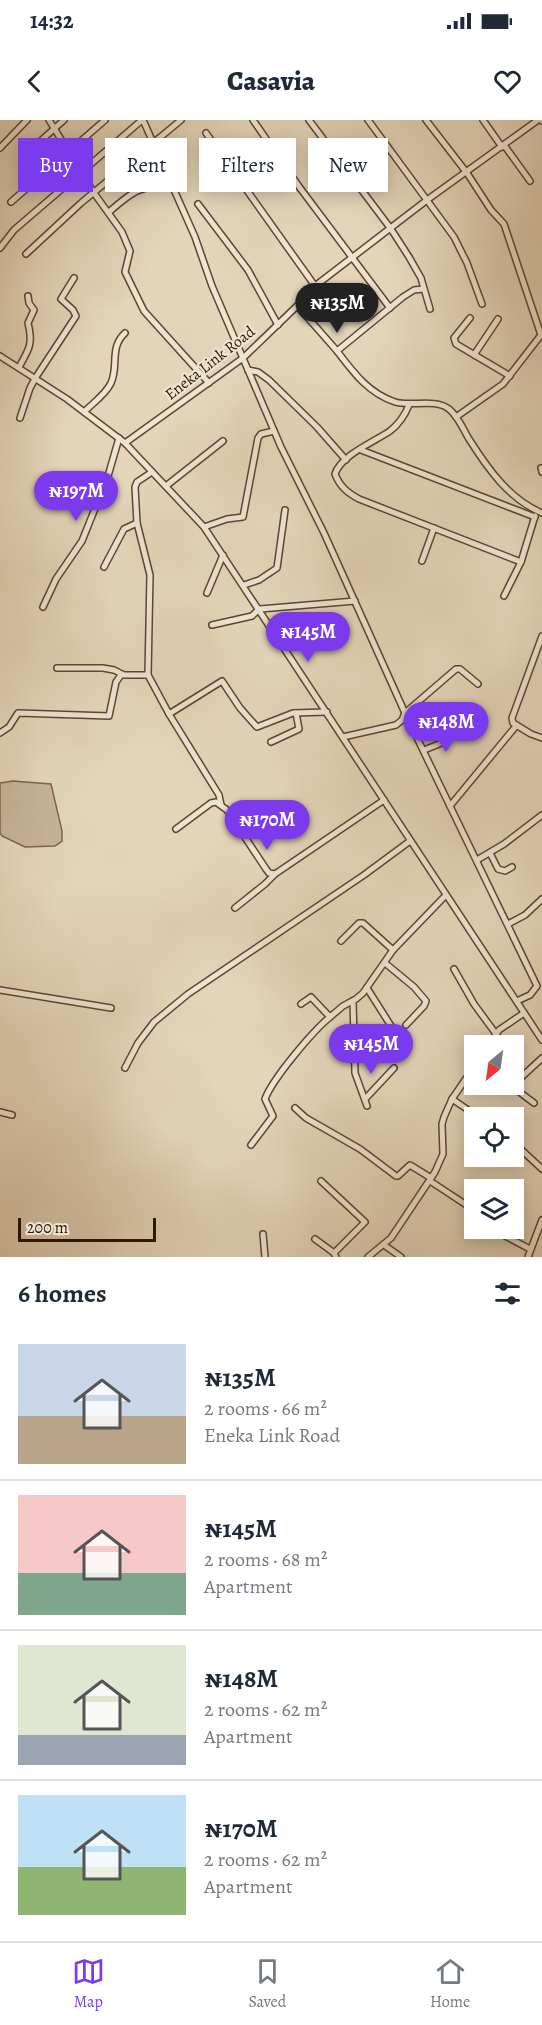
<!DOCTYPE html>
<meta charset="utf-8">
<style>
:root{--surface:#fff;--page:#f2f2f3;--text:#1f2937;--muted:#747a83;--line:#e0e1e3;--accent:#7c3aed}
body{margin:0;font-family:Alegreya,serif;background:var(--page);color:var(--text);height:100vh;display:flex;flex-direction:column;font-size:22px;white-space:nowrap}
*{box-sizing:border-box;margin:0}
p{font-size:20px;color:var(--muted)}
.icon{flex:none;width:33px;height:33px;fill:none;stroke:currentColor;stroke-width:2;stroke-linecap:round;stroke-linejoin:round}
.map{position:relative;height:1137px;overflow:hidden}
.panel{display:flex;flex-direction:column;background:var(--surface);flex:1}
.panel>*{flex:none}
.top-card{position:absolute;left:18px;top:18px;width:507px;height:54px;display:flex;gap:12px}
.needle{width:39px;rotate:209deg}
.tools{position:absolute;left:464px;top:915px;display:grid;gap:12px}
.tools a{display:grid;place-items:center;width:60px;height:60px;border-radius:0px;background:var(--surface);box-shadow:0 3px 15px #0003;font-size:30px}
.scale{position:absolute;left:18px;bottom:15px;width:138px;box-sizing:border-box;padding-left:6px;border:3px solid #331500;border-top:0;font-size:16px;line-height:21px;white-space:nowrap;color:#331500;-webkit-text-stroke:4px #ede4d2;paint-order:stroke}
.price{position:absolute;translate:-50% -51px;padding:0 14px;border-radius:21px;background:var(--accent);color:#fff;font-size:20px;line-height:39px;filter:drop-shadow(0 2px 3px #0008)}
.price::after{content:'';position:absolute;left:50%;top:36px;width:18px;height:14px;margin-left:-9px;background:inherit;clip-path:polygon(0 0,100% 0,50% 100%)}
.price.active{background:#222;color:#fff}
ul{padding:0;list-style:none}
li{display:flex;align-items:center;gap:18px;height:150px;padding:0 18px}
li+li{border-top:2px solid var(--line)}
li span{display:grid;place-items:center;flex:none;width:168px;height:120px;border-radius:0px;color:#555}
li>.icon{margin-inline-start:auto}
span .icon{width:72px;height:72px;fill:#fffc;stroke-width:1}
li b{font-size:26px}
h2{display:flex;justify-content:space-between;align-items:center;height:72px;padding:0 18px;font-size:26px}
.chip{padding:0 21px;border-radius:0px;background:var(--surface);box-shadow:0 3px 15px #0003;font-size:21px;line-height:54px}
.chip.active{background:var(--accent);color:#fff}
.status{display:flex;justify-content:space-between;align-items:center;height:42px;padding:0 30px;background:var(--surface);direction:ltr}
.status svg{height:16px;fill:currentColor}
header{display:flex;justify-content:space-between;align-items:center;height:78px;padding:0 18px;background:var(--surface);font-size:27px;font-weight:800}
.menu{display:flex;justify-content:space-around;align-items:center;height:84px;border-top:2px solid var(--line);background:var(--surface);font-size:16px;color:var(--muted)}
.menu a{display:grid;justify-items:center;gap:3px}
.menu .active{color:var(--accent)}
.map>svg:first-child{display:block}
.green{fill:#c6b49a;stroke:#7c644d;stroke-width:1.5}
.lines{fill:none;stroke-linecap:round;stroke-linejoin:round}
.minor-casing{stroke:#5f452e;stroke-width:8}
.minor{stroke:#ede4d2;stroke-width:5}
.labels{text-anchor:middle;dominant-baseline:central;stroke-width:4.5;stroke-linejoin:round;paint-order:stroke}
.street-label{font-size:16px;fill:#331500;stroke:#ede4d2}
</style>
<div class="status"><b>14:32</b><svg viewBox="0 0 49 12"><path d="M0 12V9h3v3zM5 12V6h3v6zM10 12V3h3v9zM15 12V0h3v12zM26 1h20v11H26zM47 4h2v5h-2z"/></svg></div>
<header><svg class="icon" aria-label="back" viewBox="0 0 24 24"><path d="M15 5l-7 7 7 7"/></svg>Casavia<svg class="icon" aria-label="heart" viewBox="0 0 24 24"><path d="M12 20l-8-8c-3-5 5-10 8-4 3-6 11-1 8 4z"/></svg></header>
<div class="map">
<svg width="542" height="1137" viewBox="0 0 542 1137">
<rect width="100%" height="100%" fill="#e4d5ba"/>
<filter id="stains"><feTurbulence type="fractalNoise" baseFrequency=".00333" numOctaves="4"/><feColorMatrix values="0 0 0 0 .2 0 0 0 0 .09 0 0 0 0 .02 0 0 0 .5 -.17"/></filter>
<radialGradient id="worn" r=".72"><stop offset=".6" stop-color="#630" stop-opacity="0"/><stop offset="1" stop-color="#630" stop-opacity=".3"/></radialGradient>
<path class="green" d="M13 661 51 664 62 711V721L55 726 25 727 2 716 0 713V663Z"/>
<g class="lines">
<defs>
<g id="minor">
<path d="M49 0 94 73 122 112 130 131 125 152 144 191 209 263"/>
<path d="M143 0 195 117 212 166 281 327 324 413 405 593 537 866 530 875 517 881"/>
<path d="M253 0 300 68 390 188"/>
<path d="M309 0 391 109 409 137 421 158 430 189"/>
<path d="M368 0 454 117 467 143 482 184"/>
<path d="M426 0 467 53 491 90 504 104 541 215 503 264 456 297"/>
<path d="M483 0 502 27"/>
<path d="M542 0V1"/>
<path d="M206 13 315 166"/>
<path d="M504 25 530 61"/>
<path d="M35 26 64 0"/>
<path d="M0 28 27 0"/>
<path d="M11 82 105 0"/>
<path d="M198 84 248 150 278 205"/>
<path d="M109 92C134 70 138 67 172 65"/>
<path d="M0 128 14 110 142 0"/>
<path d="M26 134 81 83 181 0"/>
<path d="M297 186 315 166 427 80 538 0"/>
<path d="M470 198 454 218 456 224 510 256"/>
<path d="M337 231 403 177 414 170 423 169"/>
<path d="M474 235 498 199"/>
<path d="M0 236 67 279 125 323 204 407 542 920"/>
<path d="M19 247C30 228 33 223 28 203L34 190 29 183 28 176"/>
<path d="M248 250 258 252 269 260 317 307 346 340"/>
<path d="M409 285C405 295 399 304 390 311 374 322 341 335 335 354 340 367 348 373 359 379L521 442"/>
<path d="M84 292C93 283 106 274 111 263 119 245 109 228 125 213"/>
<path d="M20 298 30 268 36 257 76 196 73 190 61 179 74 158"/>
<path d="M125 323 243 238 297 186C311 201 324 216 337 231 353 252 368 273 395 282 411 287 435 278 449 289 458 296 463 309 469 319 488 349 509 379 542 393"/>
<path d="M361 330 535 397"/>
<path d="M541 348 542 352"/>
<path d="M152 352 137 362 135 367 137 403 150 455 148 555 169 594 219 675 221 685"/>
<path d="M166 366 223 321"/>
<path d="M204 407 227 399 243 397 258 318 261 314 274 311"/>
<path d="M422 441 434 408"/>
<path d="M104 447 124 409 137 403"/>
<path d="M244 465 259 460 277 448 285 390"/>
<path d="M207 473 223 435"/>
<path d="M504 476 521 442 535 396"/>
<path d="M43 487 56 459 82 421 108 356 119 318"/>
<path d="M260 489 355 481"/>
<path d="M212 505 252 496 259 489"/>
<path d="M542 516 512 598 513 603 531 614 542 618"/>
<path d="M57 548H103L114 550 124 555H148"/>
<path d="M169 594 222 561 240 588 257 607 293 593 327 592"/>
<path d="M0 613 9 607 18 593 109 596 116 562 121 555"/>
<path d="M343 617 396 605 402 600 405 593 456 549H460L478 564"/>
<path d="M271 622 299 609 296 593"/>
<path d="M424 630 439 624 454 613"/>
<path d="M450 686 516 606"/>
<path d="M176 709 211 683 216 682 227 690 266 749 269 753 275 754 384 680"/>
<path d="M490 733 498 749 505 751 512 747"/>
<path d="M477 740 504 724 542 695"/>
<path d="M235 788 265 764 275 754"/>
<path d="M508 804 525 795 542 779"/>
<path d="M341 821 359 803H363L393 830"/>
<path d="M385 843 414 867 426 881 424 886 406 905"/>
<path d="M454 849 474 884 496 914"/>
<path d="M367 868 391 906"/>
<path d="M0 870 111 888"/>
<path d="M353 881 355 953 367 986"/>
<path d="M301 884 311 877 330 897 343 886 356 879 363 873 393 830 446 775"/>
<path d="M488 926 499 910 524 893"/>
<path d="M125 948 138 923 154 902 188 874 364 755 410 721"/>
<path d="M510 965 534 983"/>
<path d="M512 966 542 938"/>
<path d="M366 978 394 948"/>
<path d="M452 979 480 998"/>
<path d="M295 988 306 998 360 1029 396 1056H398L410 1045 431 1058"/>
<path d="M0 992 12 995"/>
<path d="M513 1022 542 1049"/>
<path d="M251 1025 273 996 265 979C273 958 313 911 330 897"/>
<path d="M321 1061 365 1102 334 1133 336 1137"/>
<path d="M430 1061 474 1090"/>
<path d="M490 1108 530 1129"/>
<path d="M263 1114 265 1137"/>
<path d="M315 1119 334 1133"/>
<path d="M384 1125 401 1137"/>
<path d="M368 1137 391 1118 435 1052 443 1034 442 1004 444 997 452 979 474 947"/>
<path d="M528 1137 542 1100"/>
</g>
</defs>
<use href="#minor" class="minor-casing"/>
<use href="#minor" class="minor"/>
</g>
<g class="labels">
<g class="street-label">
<text transform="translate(210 243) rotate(-38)">Eneka Link Road</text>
</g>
</g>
<rect width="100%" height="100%" filter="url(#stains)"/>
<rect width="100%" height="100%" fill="url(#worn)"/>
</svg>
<div class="tools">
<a><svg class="needle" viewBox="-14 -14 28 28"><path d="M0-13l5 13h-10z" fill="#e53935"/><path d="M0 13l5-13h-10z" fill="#747a83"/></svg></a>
<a><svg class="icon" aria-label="locate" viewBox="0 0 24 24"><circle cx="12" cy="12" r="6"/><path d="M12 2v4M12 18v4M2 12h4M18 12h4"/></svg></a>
<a><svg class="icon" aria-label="layers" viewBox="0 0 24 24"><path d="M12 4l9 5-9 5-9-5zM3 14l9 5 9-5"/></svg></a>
</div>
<div class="scale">200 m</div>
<b class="price active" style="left:337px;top:214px">₦135M</b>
<b class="price" style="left:76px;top:402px">₦197M</b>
<b class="price" style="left:308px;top:543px">₦145M</b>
<b class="price" style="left:446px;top:633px">₦148M</b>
<b class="price" style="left:267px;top:731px">₦170M</b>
<b class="price" style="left:371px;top:955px">₦145M</b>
<div class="top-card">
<a class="chip active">Buy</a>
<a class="chip">Rent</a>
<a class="chip">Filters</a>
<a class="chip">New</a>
</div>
</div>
<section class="panel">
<h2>6 homes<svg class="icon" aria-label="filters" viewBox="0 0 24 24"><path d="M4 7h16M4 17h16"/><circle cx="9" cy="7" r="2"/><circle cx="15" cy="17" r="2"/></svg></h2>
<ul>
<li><span style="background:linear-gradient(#c9d6e8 60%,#b9a48a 0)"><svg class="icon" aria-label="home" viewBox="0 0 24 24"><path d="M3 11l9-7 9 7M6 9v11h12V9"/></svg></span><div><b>₦135M</b><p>2 rooms · 66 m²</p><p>Eneka Link Road</p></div></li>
<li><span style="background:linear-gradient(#f6c9c9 65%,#7fa58c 0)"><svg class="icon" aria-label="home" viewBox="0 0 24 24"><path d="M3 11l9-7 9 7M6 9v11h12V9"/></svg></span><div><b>₦145M</b><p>2 rooms · 68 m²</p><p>Apartment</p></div></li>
<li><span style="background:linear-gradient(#dfe7d0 75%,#9aa5b1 0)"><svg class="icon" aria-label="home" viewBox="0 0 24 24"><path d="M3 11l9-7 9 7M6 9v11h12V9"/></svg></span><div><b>₦148M</b><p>2 rooms · 62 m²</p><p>Apartment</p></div></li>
<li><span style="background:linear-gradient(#bfe0f5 60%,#8fb573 0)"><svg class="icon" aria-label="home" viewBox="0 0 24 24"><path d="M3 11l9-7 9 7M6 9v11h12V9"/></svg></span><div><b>₦170M</b><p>2 rooms · 62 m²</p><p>Apartment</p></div></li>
</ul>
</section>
<nav class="menu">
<a class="active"><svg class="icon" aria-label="map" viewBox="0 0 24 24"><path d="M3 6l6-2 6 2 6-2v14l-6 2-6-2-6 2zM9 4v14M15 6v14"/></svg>Map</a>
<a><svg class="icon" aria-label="saved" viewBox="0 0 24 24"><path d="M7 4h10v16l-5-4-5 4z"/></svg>Saved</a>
<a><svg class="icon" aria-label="home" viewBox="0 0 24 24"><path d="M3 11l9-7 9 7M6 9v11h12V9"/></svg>Home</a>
</nav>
